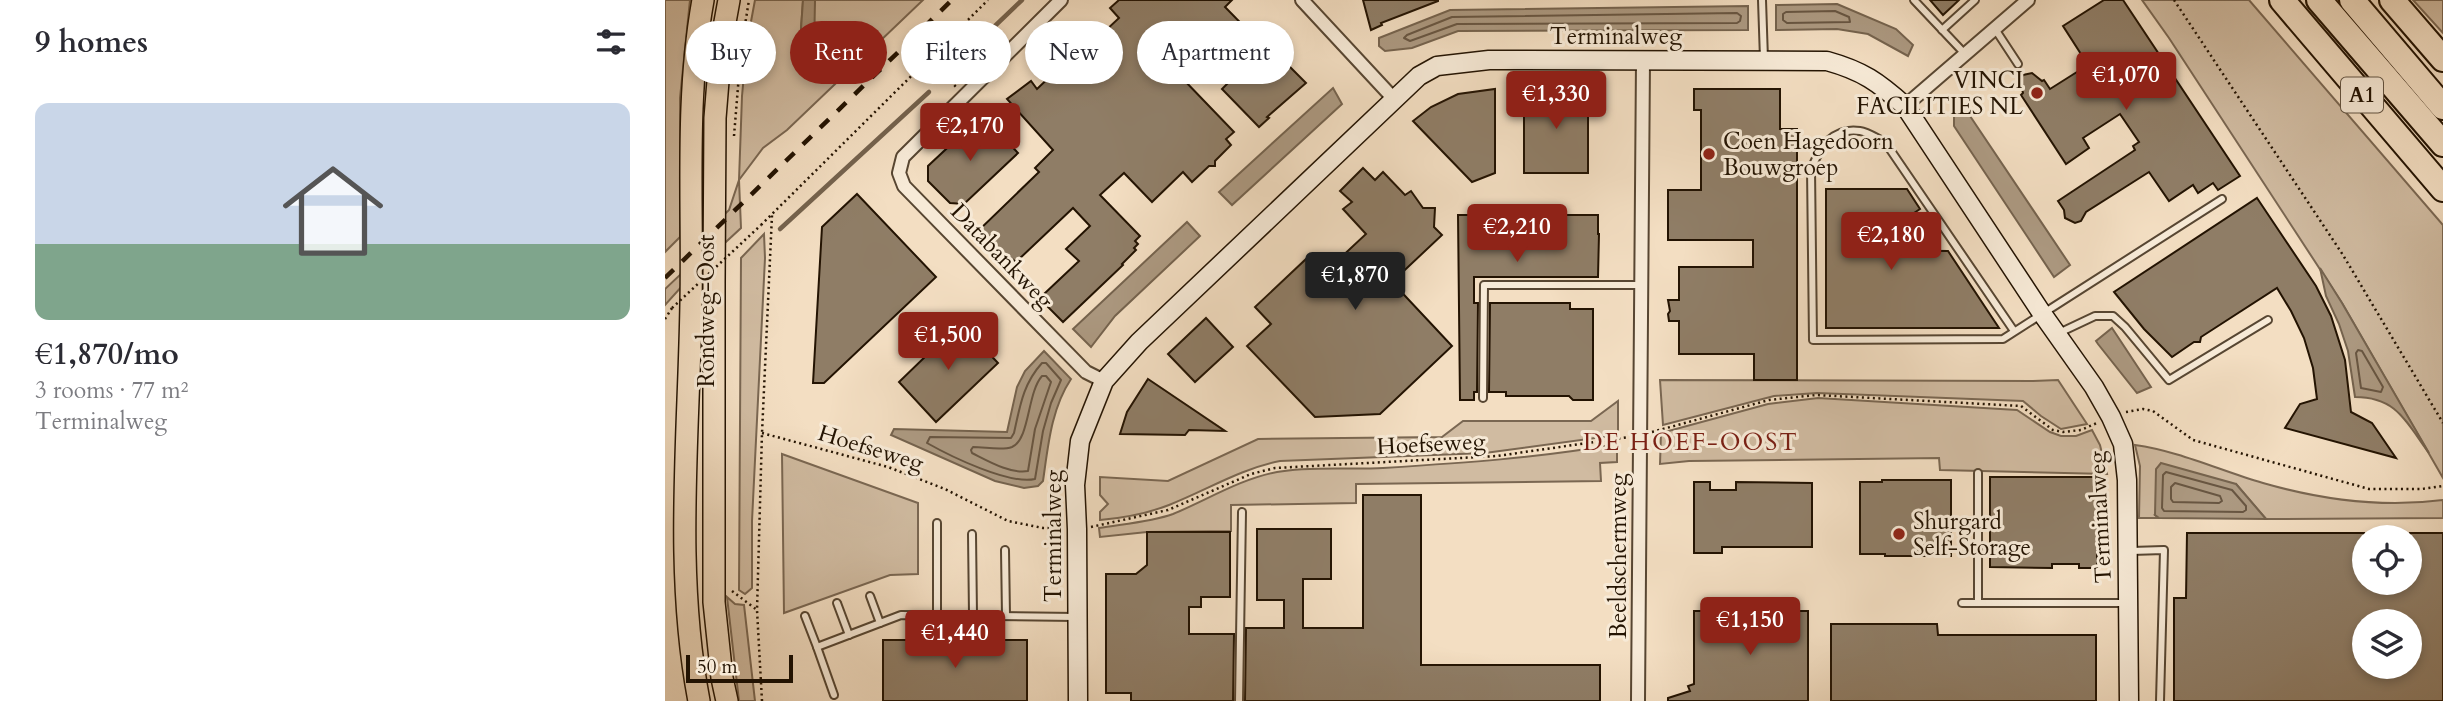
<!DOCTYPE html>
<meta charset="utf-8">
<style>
:root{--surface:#fff;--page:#f2f2f3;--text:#2b2b33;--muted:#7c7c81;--accent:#8f2418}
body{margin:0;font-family:Cardo,serif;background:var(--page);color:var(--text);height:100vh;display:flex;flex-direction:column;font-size:26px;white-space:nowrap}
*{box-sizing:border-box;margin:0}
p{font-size:23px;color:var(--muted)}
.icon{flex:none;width:38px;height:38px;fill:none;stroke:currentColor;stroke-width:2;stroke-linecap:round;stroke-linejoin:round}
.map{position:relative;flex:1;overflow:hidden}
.side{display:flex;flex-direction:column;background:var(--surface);width:665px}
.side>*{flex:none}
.guide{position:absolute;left:21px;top:21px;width:665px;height:63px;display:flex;gap:14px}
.tools{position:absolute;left:1687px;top:525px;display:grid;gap:14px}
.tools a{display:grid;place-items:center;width:70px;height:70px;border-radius:50%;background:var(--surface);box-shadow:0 4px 10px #0003;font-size:35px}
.scale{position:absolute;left:21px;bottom:18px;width:107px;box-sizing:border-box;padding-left:7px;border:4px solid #231302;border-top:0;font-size:19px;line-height:24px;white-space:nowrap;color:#231302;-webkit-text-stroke:5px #f7ead7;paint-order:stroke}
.price{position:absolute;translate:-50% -60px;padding:0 16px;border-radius:7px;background:var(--accent);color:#fff;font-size:23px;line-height:46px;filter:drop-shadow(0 2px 4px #0008)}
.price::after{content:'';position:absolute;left:50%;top:42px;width:21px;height:16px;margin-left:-10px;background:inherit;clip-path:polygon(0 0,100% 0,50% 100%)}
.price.active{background:#222;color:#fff}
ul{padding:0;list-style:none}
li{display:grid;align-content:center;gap:14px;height:371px;padding:0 35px}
li span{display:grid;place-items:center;height:217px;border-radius:14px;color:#555}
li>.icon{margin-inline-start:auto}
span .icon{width:126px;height:126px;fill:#fffc;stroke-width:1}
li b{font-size:30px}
h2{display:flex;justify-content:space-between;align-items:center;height:84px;padding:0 35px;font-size:30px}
.chip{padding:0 24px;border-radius:32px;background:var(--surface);box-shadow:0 4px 10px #0003;font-size:24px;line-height:63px}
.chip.active{background:var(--accent);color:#fff}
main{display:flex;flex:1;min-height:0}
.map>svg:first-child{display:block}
.green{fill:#d0bba1;stroke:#7a6752;stroke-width:2}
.water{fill:#ac9981;stroke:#75634e;stroke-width:2}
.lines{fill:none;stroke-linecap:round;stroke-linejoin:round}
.shore{stroke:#685642;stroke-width:2}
.stream{stroke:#75634e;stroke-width:4.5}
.building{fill:#8f7d66;stroke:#231302;stroke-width:2;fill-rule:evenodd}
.lane-casing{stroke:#574632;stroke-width:10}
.street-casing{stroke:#574632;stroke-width:16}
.secondary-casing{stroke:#231302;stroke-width:21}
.primary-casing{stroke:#231302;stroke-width:24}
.highway-casing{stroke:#231302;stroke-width:28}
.path{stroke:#231302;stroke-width:2.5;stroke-dasharray:2 3.5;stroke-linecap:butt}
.lane{stroke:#f7ead7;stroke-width:6}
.street{stroke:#f7ead7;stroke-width:12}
.secondary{stroke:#f7ead7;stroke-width:18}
.primary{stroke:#f3dec2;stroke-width:21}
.highway{stroke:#f3dec2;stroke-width:24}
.rail{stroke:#231302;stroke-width:4.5;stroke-dasharray:12 12;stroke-linecap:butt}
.path-bridge{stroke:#231302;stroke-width:2.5;stroke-dasharray:2 3.5;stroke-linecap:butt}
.poi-dot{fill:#8f2418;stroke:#f7ead7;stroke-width:2.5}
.labels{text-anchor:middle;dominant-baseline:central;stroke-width:6;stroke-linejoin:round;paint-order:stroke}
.shield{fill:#f7ead7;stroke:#635442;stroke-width:2}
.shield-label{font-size:21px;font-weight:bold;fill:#231302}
.street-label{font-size:23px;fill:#231302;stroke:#f7ead7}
.poi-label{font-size:23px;fill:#231302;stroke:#f7ead7;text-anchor:start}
.neighbourhood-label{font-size:24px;letter-spacing:2px;fill:#7a1f14;stroke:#f7ead7}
</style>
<main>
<section class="side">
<h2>9 homes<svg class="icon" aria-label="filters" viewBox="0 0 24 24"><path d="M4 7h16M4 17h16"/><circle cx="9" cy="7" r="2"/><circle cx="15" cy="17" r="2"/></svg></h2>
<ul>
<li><span style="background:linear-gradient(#c9d6e8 65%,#7fa58c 0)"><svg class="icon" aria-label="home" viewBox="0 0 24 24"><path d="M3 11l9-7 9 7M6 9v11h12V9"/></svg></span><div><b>€1,870/mo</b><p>3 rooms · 77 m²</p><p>Terminalweg</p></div></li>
</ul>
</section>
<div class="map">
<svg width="1778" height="701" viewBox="0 0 1778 701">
<rect width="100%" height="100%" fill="#f3dec2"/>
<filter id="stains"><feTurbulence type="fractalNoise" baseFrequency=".00286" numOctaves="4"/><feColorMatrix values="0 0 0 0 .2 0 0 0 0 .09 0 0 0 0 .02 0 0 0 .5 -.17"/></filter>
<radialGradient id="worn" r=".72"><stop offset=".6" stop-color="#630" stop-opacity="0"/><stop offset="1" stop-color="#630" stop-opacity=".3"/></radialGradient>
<g class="green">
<path d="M0 0H25L15 98V237L0 252Z"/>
<path d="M90 0H138L136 29 150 72 162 71C143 53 147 25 150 0H258L122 130 98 148 74 180 76 228 36 265 0 305V289L15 275 36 237 64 210 74 180 77 96 82 43Z"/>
<path d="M1477 0H1584L1778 225V478L1677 303 1504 38Z"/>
<path d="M1748 0H1778V33Z"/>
<path d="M99 234 100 258 87 521V588L80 594 74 590 76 258Z"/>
<path d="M995 380 1368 381 1393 380 1422 424 1396 429 1376 416 1358 401 1152 393 1109 396 998 425Z"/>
<path d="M1153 398 1352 410 1385 432 1396 436H1411L1427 430 1435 445 1442 474 1275 470 1274 458 1024 461 995 464 996 433 1103 404Z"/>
<path d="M953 401V435L820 453 615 461C575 469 542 490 504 505 481 514 459 518 435 520V512L443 504 435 495V477L503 481 593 439 777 437 798 421H926Z"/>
<path d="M952 444V462L935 463 936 481 691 484V503L566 505V531L482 532 435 537 434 528C458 524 486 522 508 514 542 500 575 479 612 472 647 466 683 470 718 468 797 463 874 458 952 444Z"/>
<path d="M1470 445C1514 451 1556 471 1598 483 1657 500 1717 508 1778 500V518L1601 519 1571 484 1490 515 1494 518H1474L1475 466Z"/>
<path d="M117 454 253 503V574L225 575 119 613Z"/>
<path d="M62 597 70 604 79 605 90 701H74Z"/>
</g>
<g class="water">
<path d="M138 0H150L149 53 155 64 161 66 163 72H150L140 58 136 29Z"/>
<path d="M1172 4 1231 29 1248 45 1243 56 1203 34 1172 29 1111 30V5Z"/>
<path d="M1083 6V30L793 31 747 48 720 51 714 46V38L785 10Z"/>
<path d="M668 88 677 104 567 205 554 192Z"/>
<path d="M1303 109V113L1405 265 1389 277 1289 126V112Z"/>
<path d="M522 222 535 236 450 316 426 347 408 329Z"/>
<path d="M1655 268 1677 303 1764 453C1741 422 1732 397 1690 397L1683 351 1674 324 1661 296Z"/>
<path d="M1447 328 1486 387 1472 393 1433 344 1431 341Z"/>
<path d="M379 351 406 379C386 409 383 447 378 481L373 486 359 488 330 481 226 435 229 429 342 432 352 387 360 371Z"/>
<path d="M1496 463 1571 484 1601 519 1494 518 1490 515 1491 469Z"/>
</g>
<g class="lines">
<g class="shore">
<path d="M1170 11 1184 17 1185 22 1122 23 1118 20V14L1121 12Z"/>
<path d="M1072 13 1076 16 1075 21 1072 23 792 24 745 41 739 38 742 35 787 17Z"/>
<path d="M1693 350 1697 351 1718 387 1716 392 1696 388 1691 353Z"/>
<path d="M377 363H381L396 380 386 403 378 431 370 479C344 485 285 456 262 443L265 437 346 438 349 433C355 406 358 384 377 363Z"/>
<path d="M377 376H381L386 382 370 429 363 471C345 474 323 461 307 453L306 450 308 447C320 447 337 451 347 447 365 439 362 393 377 376Z"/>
<path d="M1501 472 1567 490 1581 506V510L1578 512 1499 511 1497 508 1498 475Z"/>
<path d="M1510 483 1555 496 1557 501 1554 503 1508 502 1506 499V487Z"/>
</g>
<g class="stream">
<path d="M287 67 357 0"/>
<path d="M115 229 264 92"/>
</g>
</g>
<g class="building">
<path d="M454 0H567L560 7 607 55 610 52 641 83 602 117 604 118 594 127 557 89 568 78 545 54 518 79 569 132 561 139 566 145 550 161V166H544L527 182 518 172 487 202 459 173 435 195 475 236 470 241 473 244 469 248 471 250 457 264 458 265 398 322 378 302 379 294 414 261 401 249 425 226 408 208 351 262 346 258 341 263 312 232 374 172 370 168 388 150 342 99 366 81 372 89 434 30 438 33 454 18 445 8Z"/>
<path d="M698 0H773V1L716 23 717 25 706 30Z"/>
<path d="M1265 0H1294L1278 15Z"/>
<path d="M1439 0H1458L1575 176 1553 190 1548 183 1533 193 1528 185 1504 201 1484 172 1421 212 1416 221 1410 223 1400 218 1399 210 1393 201 1470 150 1468 146 1474 142 1455 114 1418 138 1424 148 1401 164 1356 95 1358 93 1355 80 1358 75 1367 73 1377 81 1379 80 1385 89 1423 65 1398 26Z"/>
<path d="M830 89V173L807 182 748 121 766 107 793 94Z"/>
<rect x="859" y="89" width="64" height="84"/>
<path d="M1029 89H1115V129H1132V380H1089V354H1014V321H1004L1003 314 1005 311 1003 300H1014V267H1088V240H1003V190H1036V110H1029Z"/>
<path d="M310 122 317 129 324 122 353 153 299 204 285 203 263 181V166Z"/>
<path d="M698 168 710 180 718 172 740 195 746 191 758 208H770L769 227 777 235 727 282 787 346 715 414 650 417 582 346 606 324 590 307 641 259 656 276 701 234 678 209 687 202 675 191Z"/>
<path d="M1161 189H1242L1255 209 1246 215V220H1194V250L1283 251 1334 328H1161Z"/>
<path d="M192 194 271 277 159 383H148L157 227Z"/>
<path d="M1592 198 1651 286 1666 316 1680 360 1686 412 1707 423 1731 458 1620 428 1635 404 1652 399 1648 368 1639 338 1626 311 1612 288 1536 337 1535 342H1529L1507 357 1479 329 1449 292Z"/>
<path d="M793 215H933V234H934L933 277H809V303H813L812 392H809V400H795Z"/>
<path d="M825 303H905V309H928V400H908L904 396H841V392H824Z"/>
<path d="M541 318 568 347 530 382 503 354Z"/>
<path d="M295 323 333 363 271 422 234 382Z"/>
<path d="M483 379 560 431 524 430 520 435 455 434 462 412Z"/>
<path d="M1325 477H1432V568H1414V564H1387V568L1325 567Z"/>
<path d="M1217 480H1286V556H1220V554H1195V482H1217Z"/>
<path d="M1029 482H1045V490H1071V482L1147 483V547H1057V553H1029Z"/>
<path d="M698 495H756V665H935V701H580L581 628H619V600H592V529H666V579H638V628H698Z"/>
<path d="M482 532H565V597H536V607H524V634H569L568 701H466V693H441V574H471L482 565Z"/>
<path d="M1522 533H1699V583H1745V533H1778V701H1509V598H1521ZM1699 621H1745V667H1699Z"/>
<path d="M1029 611H1143V701H1003V698L1025 691 1023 686 1029 684Z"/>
<path d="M1166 624H1272L1273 635H1431V701H1166Z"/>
<rect x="218" y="640" width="144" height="61"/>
</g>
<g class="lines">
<defs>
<g id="lane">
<path d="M1097 0 1099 59"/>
<path d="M1249 0 1300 54"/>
<path d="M1330 29 1353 64"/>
<path d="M1277 30 1310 0"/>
<path d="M1349 331 1220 142C1213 139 1203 132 1195 131 1167 127 1155 148 1146 169L1148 340 1338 339 1557 199"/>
<path d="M1394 333 1430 316H1448L1460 327 1504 380 1603 320"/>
<path d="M818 398 819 285H976"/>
<path d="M1313 473V603"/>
<path d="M272 523V614"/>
<path d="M307 534 308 615"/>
<path d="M340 550 341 616"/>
<path d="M1466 551 1499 550 1495 701"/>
<path d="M205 596 215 623"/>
<path d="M172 603 184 635"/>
<path d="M1297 603H1463"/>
<path d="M140 616 152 647 236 615 411 617"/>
<path d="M152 647 169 695"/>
<path d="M574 701 577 512"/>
</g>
<g id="street">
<path d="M396 0 238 157 234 173 239 186 421 372 439 381"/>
<path d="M637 0 728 98"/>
<path d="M1240 106 1363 0"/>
<path d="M973 701 978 61"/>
</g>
<path id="secondary" d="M413 701 412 529 410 485 415 441 439 381 474 342 754 76 772 66 824 60 1162 61C1198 71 1213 82 1240 106L1376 312 1429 387 1446 417 1458 444 1462 480 1464 701"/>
<g id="primary">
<path d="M34 701C9 570 24 436 26 303 28 202 20 99 38 0"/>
<path d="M62 701 57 678 49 602V283L50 118 56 44 64 0"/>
</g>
<g id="highway">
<path d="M1617 0 1778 189"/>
<path d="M1654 0 1778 144"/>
<path d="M1687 0 1778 107"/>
<path d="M1727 0 1778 59"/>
</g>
</defs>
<use href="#lane" class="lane-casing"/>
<use href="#street" class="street-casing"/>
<use href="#secondary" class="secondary-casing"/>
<use href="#primary" class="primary-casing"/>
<use href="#highway" class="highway-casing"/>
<g class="path">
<path d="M1509 0 1678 255 1778 423"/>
<path d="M263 57 292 88"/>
<path d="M69 136 76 50 84 0"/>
<path d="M96 225 323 0"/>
<path d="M0 319 7 308"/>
<path d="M1461 412 1478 409 1488 411 1528 440 1704 489H1757L1778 486"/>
<path d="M987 432 1104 400 1151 395 1356 406 1388 430 1398 432 1416 430 1432 423"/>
<path d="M97 433 223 467 280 489 343 521 378 528H398"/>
<path d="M426 527 503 510 586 474 610 468 832 456 964 437"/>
<path d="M67 591 92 610"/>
<path d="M97 701 92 610 97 433 107 215"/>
</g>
<use href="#lane" class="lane"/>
<use href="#street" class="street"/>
<use href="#secondary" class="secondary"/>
<use href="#primary" class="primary"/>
<use href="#highway" class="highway"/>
<path class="rail" d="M0 278 287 0"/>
<path class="path-bridge" d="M7 308 96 225"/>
</g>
<g class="poi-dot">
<circle cx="1372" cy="93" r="7"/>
<circle cx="1044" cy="154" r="7"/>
<circle cx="1234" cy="534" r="7"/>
</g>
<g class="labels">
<rect class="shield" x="1676" y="77.5" width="42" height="35" rx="5"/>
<g class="shield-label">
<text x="1697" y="95">A1</text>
</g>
<g class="street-label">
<text x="951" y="36">Terminalweg</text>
<text transform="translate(337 256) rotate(46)">Databankweg</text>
<text transform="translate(41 311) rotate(-90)">Rondweg-Oost</text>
<text transform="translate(766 444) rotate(-3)">Hoefseweg</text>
<text transform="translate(206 448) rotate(17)">Hoefseweg</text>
<text transform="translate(1435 517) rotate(-93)">Terminalweg</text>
<text transform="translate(388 536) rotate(-90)">Terminalweg</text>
<text transform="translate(953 556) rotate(-90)">Beeldschermweg</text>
</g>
<g class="poi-label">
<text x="1358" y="80" text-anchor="end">VINCI<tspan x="1358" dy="26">FACILITIES NL</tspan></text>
<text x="1058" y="141">Coen Hagedoorn<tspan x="1058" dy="26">Bouwgroep</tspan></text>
<text x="1248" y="521">Shurgard<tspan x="1248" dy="26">Self-Storage</tspan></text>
</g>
<g class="neighbourhood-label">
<text x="1026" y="442">DE HOEF-OOST</text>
</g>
</g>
<rect width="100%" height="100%" filter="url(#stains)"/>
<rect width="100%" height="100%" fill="url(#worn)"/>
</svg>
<div class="tools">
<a><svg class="icon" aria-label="locate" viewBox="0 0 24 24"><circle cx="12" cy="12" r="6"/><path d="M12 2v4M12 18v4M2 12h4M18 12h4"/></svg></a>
<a><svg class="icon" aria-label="layers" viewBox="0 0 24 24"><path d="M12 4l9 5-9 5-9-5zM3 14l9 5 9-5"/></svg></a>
</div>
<div class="scale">50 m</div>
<b class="price" style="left:1461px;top:112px">€1,070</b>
<b class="price" style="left:891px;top:131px">€1,330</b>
<b class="price" style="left:305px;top:163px">€2,170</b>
<b class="price" style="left:852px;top:264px">€2,210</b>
<b class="price" style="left:1226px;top:272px">€2,180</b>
<b class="price active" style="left:690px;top:312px">€1,870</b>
<b class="price" style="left:283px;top:372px">€1,500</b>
<b class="price" style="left:1085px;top:657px">€1,150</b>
<b class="price" style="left:290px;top:670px">€1,440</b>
<div class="guide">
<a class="chip">Buy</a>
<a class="chip active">Rent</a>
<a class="chip">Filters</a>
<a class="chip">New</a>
<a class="chip">Apartment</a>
</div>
</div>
</main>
